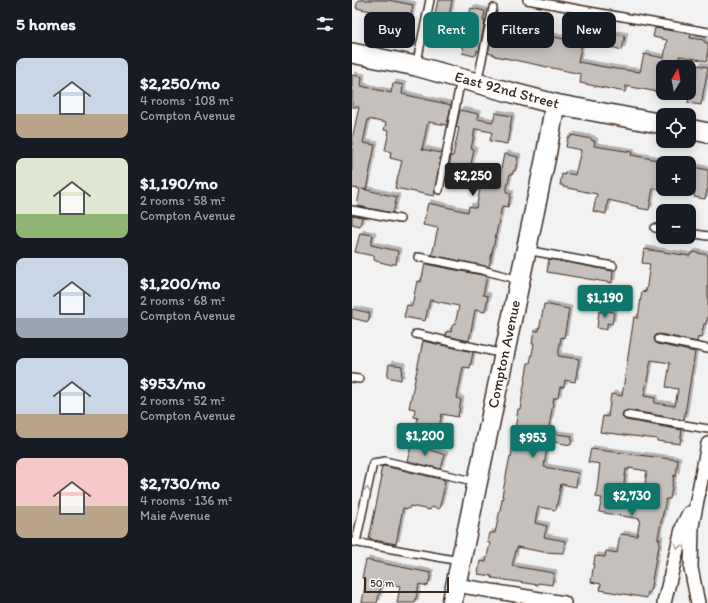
<!DOCTYPE html>
<meta charset="utf-8">
<style>
:root{--surface:#171b24;--page:#242831;--text:#f1f3f6;--muted:#9ea1a6;--accent:#0f766e}
body{margin:0;font-family:Itim,sans-serif;background:var(--page);color:var(--text);height:100vh;display:flex;flex-direction:column;font-size:15px;white-space:nowrap}
*{box-sizing:border-box;margin:0}
p{font-size:13px;color:var(--muted)}
.icon{flex:none;width:22px;height:22px;fill:none;stroke:currentColor;stroke-width:2;stroke-linecap:round;stroke-linejoin:round}
.map{position:relative;flex:1;overflow:hidden}
.drawer{display:flex;flex-direction:column;background:var(--surface);width:352px}
.drawer>*{flex:none}
.top-card{position:absolute;left:12px;top:12px;width:284px;height:36px;display:flex;gap:8px}
.needle{width:26px;rotate:10deg}
.controls{position:absolute;left:304px;top:60px;display:grid;gap:8px}
.controls a{display:grid;place-items:center;width:40px;height:40px;border-radius:8px;background:var(--surface);box-shadow:0 2px 10px #0003;font-size:20px}
.scale{position:absolute;left:12px;bottom:10px;width:85px;box-sizing:border-box;padding-left:4px;border:2px solid #3b2a1e;border-top:0;font-size:11px;line-height:14px;white-space:nowrap;color:#3b2a1e;-webkit-text-stroke:3px #fff;paint-order:stroke}
.price{position:absolute;translate:-50% -34px;padding:0 9px;border-radius:4px;background:var(--accent);color:#fff;font-size:13px;line-height:26px;filter:drop-shadow(0 1px 2px #0008)}
.price::after{content:'';position:absolute;left:50%;top:24px;width:12px;height:9px;margin-left:-6px;background:inherit;clip-path:polygon(0 0,100% 0,50% 100%)}
.price.selected{background:#222;color:#fff}
ul{padding:0;list-style:none}
li{display:flex;align-items:center;gap:12px;height:100px;padding:0 16px}
li span{display:grid;place-items:center;flex:none;width:112px;height:80px;border-radius:8px;color:#555}
li>.icon{margin-inline-start:auto}
span .icon{width:48px;height:48px;fill:#fffc;stroke-width:1}
li b{font-size:17px}
h2{display:flex;justify-content:space-between;align-items:center;height:48px;padding:0 16px;font-size:17px}
.tag{padding:0 14px;border-radius:8px;background:var(--surface);box-shadow:0 2px 10px #0003;font-size:14px;line-height:36px}
.tag.selected{background:var(--accent);color:#fff}
main{display:flex;flex:1;min-height:0}
.map>svg:first-child{display:block}
.building{fill:#c6c0bd;stroke:#3b2a1e;fill-rule:evenodd;filter:url(#shadow)}
.lines{fill:none;stroke-linecap:round;stroke-linejoin:round}
.lane-casing{stroke:#3b2a1e;stroke-width:10}
.street-casing{stroke:#3b2a1e;stroke-width:16}
.secondary-casing{stroke:#3b2a1e;stroke-width:22}
.lane{stroke:#fff;stroke-width:7}
.street{stroke:#fff;stroke-width:13}
.secondary{stroke:#fff;stroke-width:19}
.oneway{stroke:#a79f9a}
.labels{text-anchor:middle;dominant-baseline:central;stroke-width:3;stroke-linejoin:round;paint-order:stroke}
.street-label{font-size:15px;fill:#3b2a1e;stroke:#fff}
</style>
<main>
<section class="drawer">
<h2>5 homes<svg class="icon" aria-label="filters" viewBox="0 0 24 24"><path d="M4 7h16M4 17h16"/><circle cx="9" cy="7" r="2"/><circle cx="15" cy="17" r="2"/></svg></h2>
<ul>
<li><span style="background:linear-gradient(#c9d6e8 70%,#b9a48a 0)"><svg class="icon" aria-label="home" viewBox="0 0 24 24"><path d="M3 11l9-7 9 7M6 9v11h12V9"/></svg></span><div><b>$2,250/mo</b><p>4 rooms · 108 m²</p><p>Compton Avenue</p></div></li>
<li><span style="background:linear-gradient(#dfe7d0 70%,#8fb573 0)"><svg class="icon" aria-label="home" viewBox="0 0 24 24"><path d="M3 11l9-7 9 7M6 9v11h12V9"/></svg></span><div><b>$1,190/mo</b><p>2 rooms · 58 m²</p><p>Compton Avenue</p></div></li>
<li><span style="background:linear-gradient(#c9d6e8 75%,#9aa5b1 0)"><svg class="icon" aria-label="home" viewBox="0 0 24 24"><path d="M3 11l9-7 9 7M6 9v11h12V9"/></svg></span><div><b>$1,200/mo</b><p>2 rooms · 68 m²</p><p>Compton Avenue</p></div></li>
<li><span style="background:linear-gradient(#c9d6e8 70%,#b9a48a 0)"><svg class="icon" aria-label="home" viewBox="0 0 24 24"><path d="M3 11l9-7 9 7M6 9v11h12V9"/></svg></span><div><b>$953/mo</b><p>2 rooms · 52 m²</p><p>Compton Avenue</p></div></li>
<li><span style="background:linear-gradient(#f6c9c9 60%,#b9a48a 0)"><svg class="icon" aria-label="home" viewBox="0 0 24 24"><path d="M3 11l9-7 9 7M6 9v11h12V9"/></svg></span><div><b>$2,730/mo</b><p>4 rooms · 136 m²</p><p>Maie Avenue</p></div></li>
</ul>
</section>
<div class="map">
<svg width="356" height="603" viewBox="0 0 356 603">
<defs>
<filter id="shadow"><feDropShadow dx="3" dy="-3" stdDeviation="0" flood-color="#0004"/></filter>
</defs>
<rect width="100%" height="100%" fill="#f3f2f2"/>
<filter id="ink" filterUnits="userSpaceOnUse"><feTurbulence type="fractalNoise" baseFrequency=".025" numOctaves="2"/><feDisplacementMap in="SourceGraphic" scale="8" xChannelSelector="R" yChannelSelector="G"/><feConvolveMatrix kernelMatrix="1 2 1 2 8 2 1 2 1" color-interpolation-filters="sRGB"/></filter>
<g filter="url(#ink)">
<g class="building">
<path d="M6 0H36L61 5 58 19 4 8Z"/>
<path d="M86 0H100L96 22 82 19Z"/>
<path d="M119 8 133 11 131 21H133L127 51 125 50 124 55 122 56 110 53 111 48 109 47Z"/>
<path d="M143 24 230 43 226 62 264 69 288 72 292 54 312 58 315 40 301 37 303 28 339 34 338 38 352 40V42L356 43V56L355 61 327 56V61L335 63 334 67H311V93L274 86 273 92 228 83 229 74 143 56V55L136 53Z"/>
<path d="M262 34 273 36 270 50 259 47Z"/>
<path d="M346 65 356 67 349 105 336 103 340 82 343 83Z"/>
<path d="M0 75 10 77 9 86 39 93 41 83 51 85 50 94 99 105 95 125 76 122 70 149 89 153 82 196 43 188 50 161 38 158 39 152 33 150 37 131 32 130 34 123 16 119 11 143 23 145 14 190 10 189 45 197 41 213 5 206 8 189 0 188V139L7 107H0Z"/>
<path d="M108 110 126 114 125 119 141 122 143 113 160 116 155 144 138 141 140 132 123 129 119 149 122 150 116 177 146 184 152 154 166 157 163 171H161V174H158L154 192 159 193 156 207 150 206 137 267 80 255 86 228 71 225 76 203 116 212 117 206 124 208 128 190 121 189V187L94 182 99 156H101L107 128 104 127Z"/>
<path d="M219 135 240 139V141H243L242 146 280 152 279 155 311 161V179L309 190 301 188 297 210 286 208 287 207 256 200 254 214 241 211 245 194 211 187V185H208L210 174 213 175V173L223 175 229 150 214 147 216 137H219Z"/>
<path d="M337 166 356 170V190H355L353 199 342 197 343 190 337 189Z"/>
<path d="M0 215 10 217 8 226 0 224Z"/>
<path d="M8 233 21 235 19 245 46 251 44 264H40V265L24 261 22 260V256L3 252Z"/>
<path d="M292 249 338 256 339 253H341V252L356 255V315L354 324H352L349 338 346 337 345 342 308 334 304 335 302 338 303 342 306 344 343 352 332 420 276 410 271 412 270 415 272 419 274 420 330 430 328 444 305 441V439L248 432 251 416 256 417 259 394 270 396 282 317 286 318 290 291 294 292 298 264 290 263ZM299 360 318 363 314 387 326 389 323 406 302 403 303 398 292 396Z"/>
<path d="M197 259 261 271 260 283 195 272Z"/>
<path d="M73 264 135 276 131 295 136 296 133 312 123 310 117 341 94 336 95 331 99 332 100 326 102 324H103L107 306 78 300 73 321 52 317 55 305 60 306 65 281 69 282Z"/>
<path d="M192 304 217 309 212 338 209 337 206 356 227 359 223 382 213 380 212 387H208L206 398H202L196 433 220 436 219 445 196 441 192 467 226 473 224 487 209 484 204 510 186 507 183 523 195 526 192 537 213 541 211 553 191 552 165 547 160 566 202 573 200 585 186 583V585L140 578V576L126 574 128 561 134 562 138 543 135 542 137 533H143L151 496H150L158 456 159 457 166 409H168L176 363H178L182 344H180L182 331H187Z"/>
<path d="M0 309 18 313 16 322 0 318Z"/>
<path d="M250 310 262 312 260 324 255 323V330L245 328 247 311 250 312Z"/>
<path d="M71 341 121 352 118 368 111 367 105 398 109 400 106 417 90 414 86 431 64 426 66 418 62 417 63 409 57 408Z"/>
<path d="M37 364 50 366 49 380 35 377Z"/>
<path d="M60 443 73 446 72 448 93 455 89 469 55 461Z"/>
<path d="M239 449 326 460 324 476 322 475 318 499H314L306 537V539H308L306 552H305L298 592H296L295 598 248 590 249 584 239 582 243 556 253 557 254 551 265 553 268 534 285 536 288 519 247 512 250 498 244 497 248 464 236 462ZM277 468 295 471 290 502 270 498 274 469 277 470Z"/>
<path d="M32 466 93 480 91 494 87 509 79 507 78 510 58 506 57 509 51 508 44 544 17 539 30 477 28 476 30 467Z"/>
<path d="M14 560 79 573 76 586 67 584 63 603H45L48 586 30 582 25 603H10L14 579 10 578Z"/>
</g>
<g class="lines">
<defs>
<g id="lane">
<path d="M175 0 356 32"/>
<path d="M64 66 78 0"/>
<path d="M125 83 141 8"/>
<path d="M87 190 109 79"/>
<path d="M0 210 48 219"/>
<path d="M303 228 311 229"/>
<path d="M337 233 356 236"/>
<path d="M174 250 261 266"/>
<path d="M66 257 130 270 168 280"/>
<path d="M64 334 152 354"/>
<path d="M307 339 356 349"/>
<path d="M0 378 7 379"/>
<path d="M275 415 356 429"/>
<path d="M1 542 108 561"/>
<path d="M4 542 21 463 33 461 125 482"/>
</g>
<g id="street">
<path d="M104 585 212 603"/>
<path d="M312 603 331 525 337 513"/>
<path d="M346 603 339 568 340 526 356 444"/>
</g>
<g id="secondary">
<path d="M0 53 64 66 146 89 203 104 311 124"/>
<path d="M337 129 356 133"/>
<path d="M100 603 194 156 203 104"/>
</g>
</defs>
<use href="#lane" class="lane-casing"/>
<use href="#street" class="street-casing"/>
<use href="#secondary" class="secondary-casing"/>
<use href="#lane" class="lane"/>
<use href="#street" class="street"/>
<use href="#secondary" class="secondary"/>
</g>
<defs><path id="oneway-chevron" d="M-2-3.5L2.5 0L-2 3.5" fill="none" stroke-width="1.6" stroke-linecap="round" stroke-linejoin="round"/></defs>
<g class="oneway">
<use href="#oneway-chevron" transform="translate(15 490) rotate(-78)"/>
<use href="#oneway-chevron" transform="translate(326 546) rotate(104)"/>
</g>
</g>
<g class="labels">
<g class="street-label">
<text transform="translate(155 90) rotate(15)">East 92nd Street</text>
<text transform="translate(152 354) rotate(-78)">Compton Avenue</text>
</g>
</g>
</svg>
<div class="controls">
<a><svg class="needle" viewBox="-14 -14 28 28"><path d="M0-13l5 13h-10z" fill="#e53935"/><path d="M0 13l5-13h-10z" fill="#9ea1a6"/></svg></a>
<a><svg class="icon" aria-label="locate" viewBox="0 0 24 24"><circle cx="12" cy="12" r="6"/><path d="M12 2v4M12 18v4M2 12h4M18 12h4"/></svg></a>
<a>+</a>
<a>−</a>
</div>
<div class="scale">50 m</div>
<b class="price selected" style="left:121px;top:197px">$2,250</b>
<b class="price" style="left:253px;top:319px">$1,190</b>
<b class="price" style="left:73px;top:457px">$1,200</b>
<b class="price" style="left:181px;top:459px">$953</b>
<b class="price" style="left:280px;top:517px">$2,730</b>
<div class="top-card">
<a class="tag">Buy</a>
<a class="tag selected">Rent</a>
<a class="tag">Filters</a>
<a class="tag">New</a>
</div>
</div>
</main>
